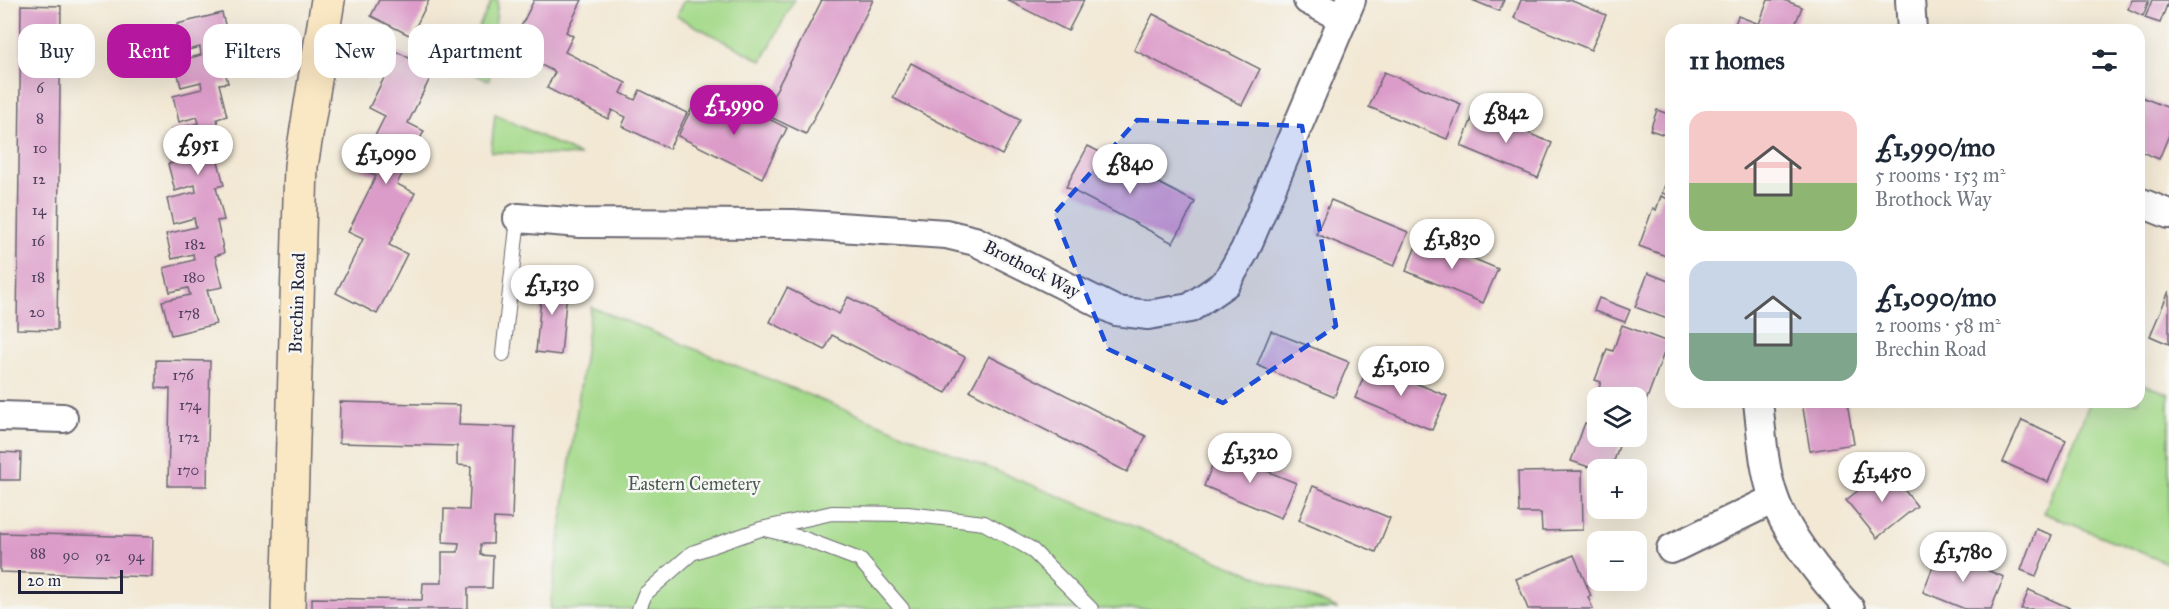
<!DOCTYPE html>
<meta charset="utf-8">
<style>
:root{--surface:#fff;--page:#f2f2f3;--text:#1f2937;--muted:#747a83;--accent:#b5179e}
body{margin:0;font-family:"IM FELL Great Primer",serif;background:var(--page);color:var(--text);height:100vh;display:flex;flex-direction:column;font-size:22px;white-space:nowrap}
*{box-sizing:border-box;margin:0}
p{font-size:20px;color:var(--muted)}
.icon{flex:none;width:33px;height:33px;fill:none;stroke:currentColor;stroke-width:2;stroke-linecap:round;stroke-linejoin:round}
.map{position:relative;flex:1;overflow:hidden}
.side{position:absolute;left:1665px;top:24px;width:480px;height:384px;display:flex;flex-direction:column;background:var(--surface);border-radius:18px;box-shadow:0 6px 24px #0002}
.side>*{flex:none}
.top-card{position:absolute;left:18px;top:24px;width:570px;height:54px;display:flex;gap:12px}
.buttons{position:absolute;left:1587px;top:387px;display:grid;gap:12px}
.buttons a{display:grid;place-items:center;width:60px;height:60px;border-radius:12px;background:var(--surface);box-shadow:0 6px 24px #0002;font-size:30px}
.scale{position:absolute;left:18px;bottom:15px;width:105px;box-sizing:border-box;padding-left:6px;border:3px solid #22223b;border-top:0;font-size:16px;line-height:21px;white-space:nowrap;color:#22223b;-webkit-text-stroke:4px #f6f6f2;paint-order:stroke}
.price{position:absolute;translate:-50% -51px;padding:0 14px;border-radius:21px;background:#fff;color:#222;font-size:20px;line-height:39px;filter:drop-shadow(0 2px 3px #0008)}
.price::after{content:'';position:absolute;left:50%;top:36px;width:18px;height:14px;margin-left:-9px;background:inherit;clip-path:polygon(0 0,100% 0,50% 100%)}
.price.current{background:var(--accent);color:#fff}
ul{padding:0;list-style:none}
li{display:flex;align-items:center;gap:18px;height:150px;padding:0 24px}
li span{display:grid;place-items:center;flex:none;width:168px;height:120px;border-radius:18px;color:#555}
li>.icon{margin-inline-start:auto}
span .icon{width:72px;height:72px;fill:#fffc;stroke-width:1}
li b{font-size:26px}
h2{display:flex;justify-content:space-between;align-items:center;height:72px;padding:0 24px;font-size:26px}
.pill{padding:0 21px;border-radius:18px;background:var(--surface);box-shadow:0 6px 24px #0002;font-size:21px;line-height:54px}
.pill.current{background:var(--accent);color:#fff}
.map>svg:first-child{display:block}
.green{fill:#a5da8b;stroke:#647e63;stroke-width:1.5}
.building{fill:#dc9cc9}
.lines{fill:none;stroke-linecap:round;stroke-linejoin:round}
.lane-casing{stroke:#6b6771;stroke-width:16}
.street-casing{stroke:#6b6771;stroke-width:32}
.secondary-casing{stroke:#6b6771;stroke-width:36}
.lane{stroke:#fff;stroke-width:14}
.street{stroke:#fff;stroke-width:28}
.secondary{stroke:#fae7c3;stroke-width:33}
.marked{fill:#1d4ed8;fill-opacity:0.2;stroke:#1d4ed8;stroke-width:4.5;stroke-dasharray:12 8;stroke-linejoin:round}
.labels{text-anchor:middle;dominant-baseline:central;stroke-width:5;stroke-linejoin:round;paint-order:stroke}
.number-label{font-size:15px;fill:#50405e}
.street-label{font-size:18px;fill:#22223b;stroke:#f6f6f2}
.park-label{font-size:18px;fill:#495953;stroke:#f6f6f2}
</style>
<div class="map">
<svg width="2169" height="609" viewBox="0 0 2169 609">
<rect width="100%" height="100%" fill="#f6f6f2"/>
<filter id="ink" filterUnits="userSpaceOnUse"><feTurbulence type="fractalNoise" baseFrequency=".0167" numOctaves="2"/><feDisplacementMap in="SourceGraphic" scale="12" xChannelSelector="R" yChannelSelector="G"/><feConvolveMatrix kernelMatrix="1 2 1 2 8 2 1 2 1" color-interpolation-filters="sRGB"/></filter>
<filter id="wash" filterUnits="userSpaceOnUse"><feTurbulence type="fractalNoise" baseFrequency=".008" numOctaves="4" result="noise"/><feDisplacementMap in="SourceGraphic" scale="24" xChannelSelector="R" yChannelSelector="G"/><feGaussianBlur stdDeviation="1.35" result="paint"/><feColorMatrix in="noise" values="0 0 0 0 0 0 0 0 0 0 0 0 0 0 0 0 0 1.4 0 .05"/><feComposite in="paint" operator="in"/></filter>
<g filter="url(#wash)">
<rect width="100%" height="100%" fill="#f2e8d4"/>
<g class="green">
<path d="M492 0H498L489 81 459 67Z"/>
<path d="M684 0H794L762 61 676 16Z"/>
<path d="M495 114 581 156 491 152Z"/>
<path d="M591 307 1338 609H550Z"/>
<path d="M2139 382 2169 394V564L2044 513 2090 402H2139Z"/>
</g>
<g id="blocks">
<g class="building">
<path d="M379 0H429L411 36 371 16Z"/>
<path d="M534 0H582L566 32 573 36 565 52 626 83 621 93 635 100 640 90 687 113 669 149 622 126 626 117 612 110 608 119 547 88 555 72 510 49Z"/>
<path d="M822 0H873L806 134 764 114Z"/>
<path d="M1007 0H1084L1068 31Z"/>
<path d="M1472 0H1504L1499 11Z"/>
<path d="M1521 0H1570L1606 15 1591 50 1514 18Z"/>
<path d="M1768 0H1784L1802 7 1793 30H1733L1738 16 1759 24Z"/>
<path d="M2132 0H2149L2143 16 2128 9Z"/>
<path d="M2152 0H2169L2160 23 2145 18Z"/>
<path d="M21 5 61 6 57 330 17 329Z"/>
<path d="M222 13 231 48 220 51 228 83 219 84 227 116 217 119 224 151 216 153 224 185 216 187 224 220 217 221 224 253 215 256 223 287 207 290 216 324 171 335 162 301 190 295 188 288 170 292 164 268 194 260 193 254 172 259 166 234 196 227 194 218 173 224 167 199 196 192 195 185 175 191 168 164 198 157 196 151 177 155 171 130 199 123 197 117 179 122 173 96 202 89 201 82 181 87 175 62 201 55 200 47 184 51 177 24Z"/>
<path d="M1153 14 1260 69 1242 105 1134 50Z"/>
<path d="M397 52 434 70 408 123 424 131 397 184 415 193 389 245 407 254 377 314 336 293 363 239 348 232 376 176 359 168 385 116 369 108Z"/>
<path d="M911 63 1020 120 1002 155 893 98Z"/>
<path d="M1384 72 1461 104 1447 139 1369 107Z"/>
<path d="M2139 96 2169 108V135L2159 159 2139 151Z"/>
<path d="M697 98 739 119 745 107 787 128 762 178 678 136Z"/>
<path d="M1657 110 1671 115V137L1650 130Z"/>
<path d="M1475 111 1552 143 1538 178 1461 146Z"/>
<path d="M1088 146 1195 202 1173 243 1066 187Z"/>
<path d="M1671 169V196L1662 193Z"/>
<path d="M1661 196 1671 200V258L1639 246 1653 208 1656 210Z"/>
<path d="M1331 200 1408 232 1394 266 1316 234Z"/>
<path d="M1420 236 1498 269 1483 303 1406 271Z"/>
<path d="M1648 273 1671 282 1670 320 1635 307Z"/>
<path d="M543 277 568 279 561 355 536 352Z"/>
<path d="M787 288 839 314 848 297 965 357 946 393 832 335 825 350 770 322Z"/>
<path d="M2169 291V344L2150 336Z"/>
<path d="M1599 298 1630 310 1625 322 1594 311Z"/>
<path d="M1622 325 1668 342 1642 412 1636 410V398L1596 396 1601 382 1595 380 1607 349 1613 351Z"/>
<path d="M1271 331 1349 362 1334 397 1257 365Z"/>
<path d="M989 356 1146 436 1127 472 970 391Z"/>
<path d="M156 360 210 361 207 486H168L170 389 156 388Z"/>
<path d="M1369 364 1447 396 1432 430 1355 398Z"/>
<path d="M340 402 460 405 459 425 515 427 512 519 494 518 493 544H481V555L493 556 492 588H468V609H312V598L422 600 423 583H442V552H458L459 543 443 542 444 509 469 510 471 466 457 465V446L339 443Z"/>
<path d="M1802 402H1847L1854 444 1810 451Z"/>
<path d="M2022 420 2066 440 2048 482 2003 462Z"/>
<path d="M1585 423 1598 428V436L1622 437 1611 470H1598L1571 461Z"/>
<path d="M1218 451 1296 483 1281 518 1204 486Z"/>
<path d="M0 452 21 453 20 480H0Z"/>
<path d="M1887 468 1917 506 1877 538 1846 500Z"/>
<path d="M1582 471 1583 530 1542 531 1541 513H1519L1518 472Z"/>
<path d="M1313 486 1390 518 1376 552 1299 520Z"/>
<path d="M2036 529 2052 535 2036 576 2021 570Z"/>
<path d="M0 533 153 537 152 577 0 572Z"/>
<path d="M1939 551 2004 577 1991 609H1965L1923 592Z"/>
<path d="M1574 555 1591 596 1588 597 1593 609H1528L1516 579Z"/>
<path d="M2029 590 2072 609H2021Z"/>
</g>
</g>
</g>
<g filter="url(#ink)">
<use href="#blocks" fill-opacity="0" stroke="#6b6771" stroke-width="1.5"/>
<g class="lines">
<defs>
<g id="lane">
<path d="M503 354 518 218"/>
<path d="M764 529 802 538 860 560 902 609"/>
<path d="M639 609 645 594 692 553 761 529 832 513 908 514 984 523 1031 549 1091 609"/>
</g>
<g id="street">
<path d="M1308 0 1343 18"/>
<path d="M1910 0 1912 30"/>
<path d="M2139 202 2169 214"/>
<path d="M518 218 580 223 793 224 946 234 975 241 1116 311 1148 315 1190 308 1226 283 1245 250 1351 0"/>
<path d="M1758 402C1762 434 1763 468 1774 498 1787 536 1823 579 1850 609"/>
<path d="M0 416 63 418"/>
<path d="M1671 549 1774 499"/>
</g>
<path id="secondary" d="M288 609 301 166 328 0"/>
</defs>
<use href="#lane" class="lane-casing"/>
<use href="#street" class="street-casing"/>
<use href="#secondary" class="secondary-casing"/>
<use href="#lane" class="lane"/>
<use href="#street" class="street"/>
<use href="#secondary" class="secondary"/>
</g>
</g>
<path class="marked" d="M1137 120 1302 126 1336 326 1223 403 1108 349 1054 214Z"/>
<g class="labels">
<g class="number-label">
<text x="40" y="88">6</text>
<text x="40" y="118">8</text>
<text x="40" y="148">10</text>
<text x="39" y="179">12</text>
<text x="39" y="210">14</text>
<text x="38" y="241">16</text>
<text x="195" y="244">182</text>
<text x="38" y="277">18</text>
<text x="194" y="277">180</text>
<text x="37" y="312">20</text>
<text x="189" y="313">178</text>
<text x="183" y="375">176</text>
<text x="190" y="405">174</text>
<text x="189" y="437">172</text>
<text x="188" y="470">170</text>
<text x="38" y="553">88</text>
<text x="71" y="555">90</text>
<text x="103" y="556">92</text>
<text x="136" y="556">94</text>
</g>
<g class="street-label">
<text transform="translate(1032 269) rotate(27)">Brothock Way</text>
<text transform="translate(297 303) rotate(-88)">Brechin Road</text>
</g>
<g class="park-label">
<text x="694" y="484">Eastern Cemetery</text>
</g>
</g>
</svg>
<div class="buttons">
<a><svg class="icon" aria-label="layers" viewBox="0 0 24 24"><path d="M12 4l9 5-9 5-9-5zM3 14l9 5 9-5"/></svg></a>
<a>+</a>
<a>−</a>
</div>
<div class="scale">20 m</div>
<b class="price current" style="left:734px;top:136px">£1,990</b>
<b class="price" style="left:1506px;top:144px">£842</b>
<b class="price" style="left:198px;top:176px">£951</b>
<b class="price" style="left:386px;top:185px">£1,090</b>
<b class="price" style="left:1130px;top:195px">£840</b>
<b class="price" style="left:1452px;top:270px">£1,830</b>
<b class="price" style="left:552px;top:316px">£1,130</b>
<b class="price" style="left:1401px;top:397px">£1,010</b>
<b class="price" style="left:1250px;top:484px">£1,320</b>
<b class="price" style="left:1882px;top:503px">£1,450</b>
<b class="price" style="left:1963px;top:583px">£1,780</b>
<div class="top-card">
<a class="pill">Buy</a>
<a class="pill current">Rent</a>
<a class="pill">Filters</a>
<a class="pill">New</a>
<a class="pill">Apartment</a>
</div>
<section class="side">
<h2>11 homes<svg class="icon" aria-label="filters" viewBox="0 0 24 24"><path d="M4 7h16M4 17h16"/><circle cx="9" cy="7" r="2"/><circle cx="15" cy="17" r="2"/></svg></h2>
<ul>
<li><span style="background:linear-gradient(#f6c9c9 60%,#8fb573 0)"><svg class="icon" aria-label="home" viewBox="0 0 24 24"><path d="M3 11l9-7 9 7M6 9v11h12V9"/></svg></span><div><b>£1,990/mo</b><p>5 rooms · 153 m²</p><p>Brothock Way</p></div></li>
<li><span style="background:linear-gradient(#c9d6e8 60%,#7fa58c 0)"><svg class="icon" aria-label="home" viewBox="0 0 24 24"><path d="M3 11l9-7 9 7M6 9v11h12V9"/></svg></span><div><b>£1,090/mo</b><p>2 rooms · 58 m²</p><p>Brechin Road</p></div></li>
</ul>
</section>
</div>
